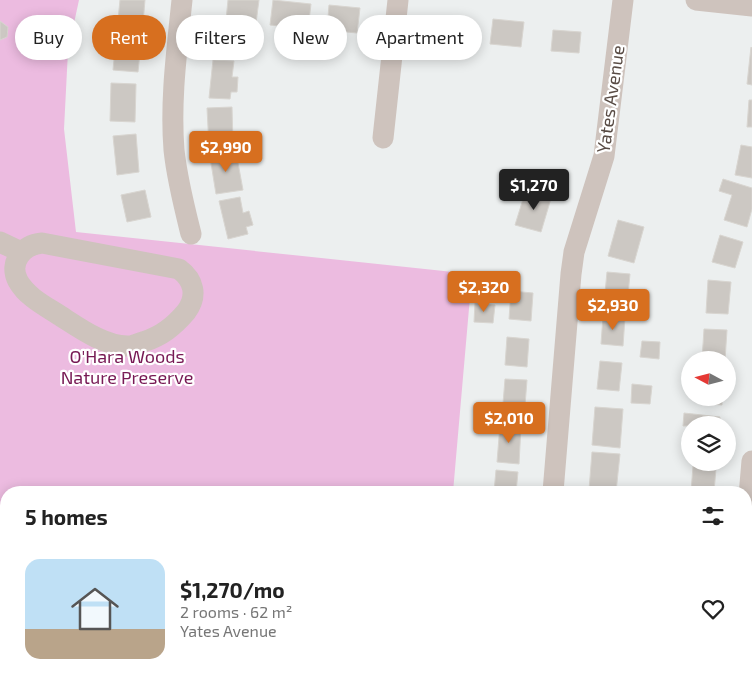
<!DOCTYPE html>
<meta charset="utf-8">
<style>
:root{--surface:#fff;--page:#f2f2f2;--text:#222;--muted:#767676;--accent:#d76f1f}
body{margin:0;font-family:"Exo 2",sans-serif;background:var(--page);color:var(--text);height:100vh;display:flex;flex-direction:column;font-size:19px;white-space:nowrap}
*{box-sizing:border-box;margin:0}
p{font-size:16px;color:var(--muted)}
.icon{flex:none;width:28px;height:28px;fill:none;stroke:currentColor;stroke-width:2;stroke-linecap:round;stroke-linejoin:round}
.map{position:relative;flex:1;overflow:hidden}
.side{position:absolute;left:0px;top:486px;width:752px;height:196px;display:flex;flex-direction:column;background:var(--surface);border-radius:20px 20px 0 0;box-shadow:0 2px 12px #0003}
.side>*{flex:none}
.guide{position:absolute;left:15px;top:15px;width:500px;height:45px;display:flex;gap:10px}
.needle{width:32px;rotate:277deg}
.buttons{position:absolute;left:681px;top:351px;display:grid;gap:10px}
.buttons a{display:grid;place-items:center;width:55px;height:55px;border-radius:50%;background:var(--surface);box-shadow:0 2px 12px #0003;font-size:25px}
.price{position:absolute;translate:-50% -42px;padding:0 11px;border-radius:5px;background:var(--accent);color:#fff;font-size:16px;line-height:32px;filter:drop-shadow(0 1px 2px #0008)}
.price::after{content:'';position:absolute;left:50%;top:30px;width:15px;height:11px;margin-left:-8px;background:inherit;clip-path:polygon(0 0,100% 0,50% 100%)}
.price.on{background:#222;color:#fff}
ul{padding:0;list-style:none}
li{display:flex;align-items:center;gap:15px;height:125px;padding:0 25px}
li span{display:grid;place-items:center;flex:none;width:140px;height:100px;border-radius:15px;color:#555}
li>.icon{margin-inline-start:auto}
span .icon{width:60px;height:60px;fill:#fffc;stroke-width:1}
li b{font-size:21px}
h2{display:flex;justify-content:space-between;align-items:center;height:60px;padding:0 25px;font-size:21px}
.pill{padding:0 18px;border-radius:22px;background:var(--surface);box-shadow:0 2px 12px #0003;font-size:18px;line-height:45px}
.pill.on{background:var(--accent);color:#fff}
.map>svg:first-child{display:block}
.green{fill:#ecbbe0}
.building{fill:#ccc8c3;stroke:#d8d5d0}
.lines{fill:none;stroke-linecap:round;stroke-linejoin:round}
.minor{stroke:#cec3bd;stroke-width:21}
.labels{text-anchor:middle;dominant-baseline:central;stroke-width:4.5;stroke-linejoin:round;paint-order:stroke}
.street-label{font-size:18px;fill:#594c45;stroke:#fff}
.park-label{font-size:18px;fill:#771954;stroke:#fff}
</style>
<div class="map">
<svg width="752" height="682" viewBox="0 0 752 682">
<rect width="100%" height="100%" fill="#ecefef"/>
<path class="green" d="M0 0H79L68 51 64 129 76 232 472 274 453 492H6V676H437L436 682H0Z"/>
<g class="building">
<path d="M120 0H145L143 23 118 20Z"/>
<path d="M228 0H259L256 23 226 20Z"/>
<path d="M273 0 311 4 308 29 270 25Z"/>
<path d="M329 5 360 8 357 33 327 30Z"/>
<path d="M493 19 524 22 521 47 490 44Z"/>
<path d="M0 21 8 27 7 37 0 40Z"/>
<path d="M553 30 581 32 579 53 551 51Z"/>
<path d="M116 39 141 42 138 72 113 70Z"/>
<path d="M751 47 752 48V85L747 84Z"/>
<path d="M213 60 234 61 232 77H238L237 92H231L230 99 209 98Z"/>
<path d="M111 83 136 84 135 122 110 121Z"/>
<path d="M749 100H752V127H747Z"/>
<path d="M232 107 233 145 209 146 207 108Z"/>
<path d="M136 134 139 172 117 175 113 136Z"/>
<path d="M741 145 752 147V178L735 175Z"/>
<path d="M236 152 243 190 216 194 210 157Z"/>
<path d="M723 179 752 188V209L747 227 724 220 732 195 719 191Z"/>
<path d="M533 189 552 195 541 232 515 225 524 196 530 198Z"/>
<path d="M145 190 151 217 127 222 121 195Z"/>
<path d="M240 197 243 213 249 211 253 225 246 227 248 234 228 239 219 201Z"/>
<path d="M618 220 644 227 634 263 608 256Z"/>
<path d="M720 235 743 242 735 268 712 262Z"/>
<path d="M607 272 630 274 627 305 604 303Z"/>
<path d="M708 280 731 282 728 314 706 313Z"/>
<path d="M511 291 533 293 531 321 509 319Z"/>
<path d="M475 303 495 305 493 323 474 322Z"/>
<path d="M603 316 625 317 623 346 601 344Z"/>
<path d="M704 329 727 330 725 360H702Z"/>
<path d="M507 337 529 339 527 367 505 365Z"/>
<path d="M642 341 660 342 659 359 640 357Z"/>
<path d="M600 361 622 363 619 391 597 389Z"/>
<path d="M505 379 527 380 524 418 502 416Z"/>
<path d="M632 384 652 386 650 404 631 403Z"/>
<path d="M699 398H722V405L699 403Z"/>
<path d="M595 407 623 409 620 448 592 445Z"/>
<path d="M684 413 720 417V425L683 426Z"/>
<path d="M500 425 521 426 519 464 497 462Z"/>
<path d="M592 452 620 454 616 492 589 490Z"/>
<path d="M693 466 716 468 714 492H691Z"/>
<path d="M496 470 518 472 516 492H494Z"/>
<path d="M480 676H502L501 682H479Z"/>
<path d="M675 676H697L696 682H675Z"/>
</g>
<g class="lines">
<g class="minor">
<path d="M182 0C177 50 170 100 174 150 177 179 184 206 191 234"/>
<path d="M696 0 752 6"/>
<path d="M383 138 398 0"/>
<path d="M0 242 21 252"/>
<path d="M42 243 179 269C194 280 198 296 186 312 174 326 162 336 143 342 139 343 133 346 129 346 105 347 78 327 59 315 45 306 27 297 18 281 8 262 23 245 42 243Z"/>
<path d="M553 492 571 274 574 252 604 156 623 0"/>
<path d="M746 531 752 461"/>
<path d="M537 682 538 676"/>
<path d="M734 682V676"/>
</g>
</g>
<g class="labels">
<g class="street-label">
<text transform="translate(610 99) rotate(-82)">Yates Avenue</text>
</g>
<g class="park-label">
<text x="127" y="356">O'Hara Woods<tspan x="127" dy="21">Nature Preserve</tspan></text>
</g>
</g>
</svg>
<div class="buttons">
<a><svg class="needle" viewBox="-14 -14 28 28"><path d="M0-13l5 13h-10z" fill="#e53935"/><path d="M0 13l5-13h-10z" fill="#767676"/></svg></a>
<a><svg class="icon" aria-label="layers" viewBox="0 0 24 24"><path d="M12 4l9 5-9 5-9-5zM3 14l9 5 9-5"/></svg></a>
</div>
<b class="price" style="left:226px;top:173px">$2,990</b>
<b class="price on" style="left:534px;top:211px">$1,270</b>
<b class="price" style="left:484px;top:313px">$2,320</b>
<b class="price" style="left:613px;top:331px">$2,930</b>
<b class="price" style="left:509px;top:444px">$2,010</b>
<div class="guide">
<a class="pill">Buy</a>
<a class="pill on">Rent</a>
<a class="pill">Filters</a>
<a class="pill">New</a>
<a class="pill">Apartment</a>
</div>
<section class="side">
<h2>5 homes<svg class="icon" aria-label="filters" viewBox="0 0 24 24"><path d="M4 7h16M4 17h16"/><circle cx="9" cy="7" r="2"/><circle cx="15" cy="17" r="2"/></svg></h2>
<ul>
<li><span style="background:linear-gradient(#bfe0f5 70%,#b9a48a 0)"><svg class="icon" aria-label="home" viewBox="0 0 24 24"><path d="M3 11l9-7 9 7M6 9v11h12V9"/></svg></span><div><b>$1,270/mo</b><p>2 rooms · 62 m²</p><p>Yates Avenue</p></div><svg class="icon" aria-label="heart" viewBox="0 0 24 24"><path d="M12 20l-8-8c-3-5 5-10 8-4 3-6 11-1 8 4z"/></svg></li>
</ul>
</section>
</div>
